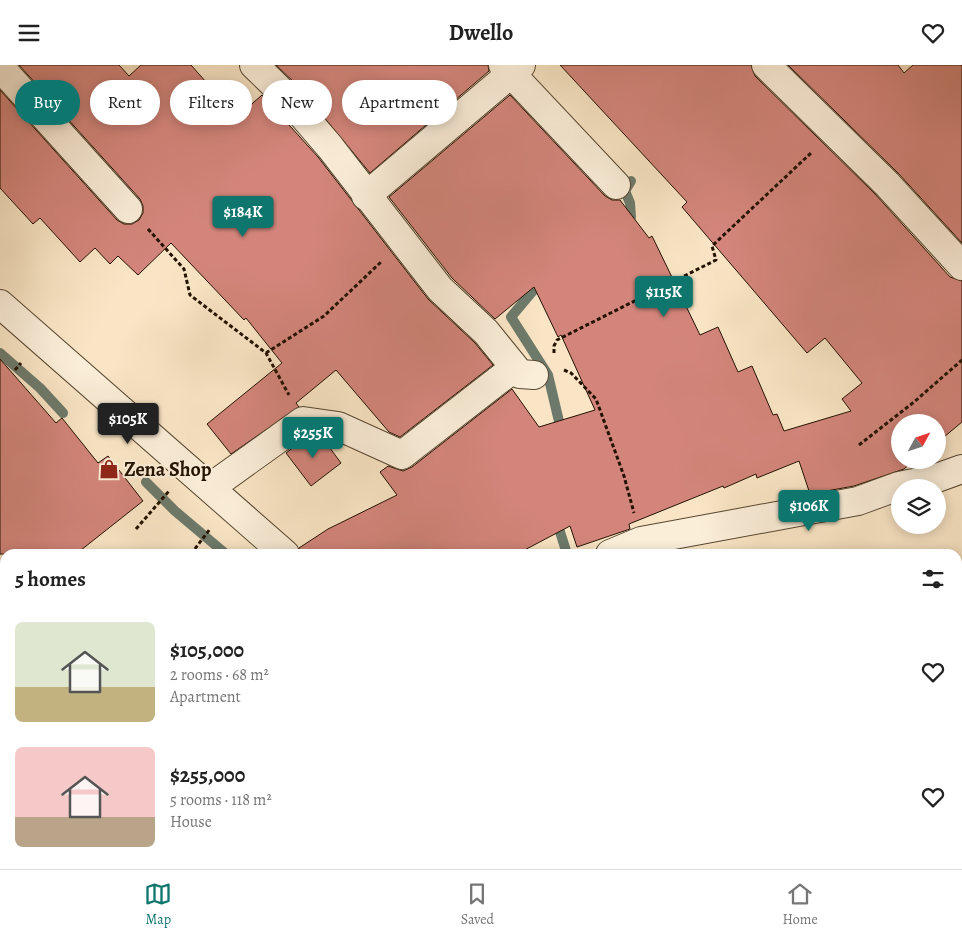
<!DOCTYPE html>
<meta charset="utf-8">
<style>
:root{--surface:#fff;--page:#f6f6f6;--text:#222;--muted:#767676;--line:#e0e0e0;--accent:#0f766e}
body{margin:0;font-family:Alegreya,serif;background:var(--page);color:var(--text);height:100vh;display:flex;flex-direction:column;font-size:19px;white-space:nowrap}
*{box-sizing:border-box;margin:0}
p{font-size:16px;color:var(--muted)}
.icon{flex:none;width:28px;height:28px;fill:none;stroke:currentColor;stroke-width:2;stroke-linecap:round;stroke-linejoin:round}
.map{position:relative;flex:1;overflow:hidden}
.sheet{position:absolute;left:0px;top:484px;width:962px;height:321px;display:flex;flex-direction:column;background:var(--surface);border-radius:15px 15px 0 0;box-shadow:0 2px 12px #0003}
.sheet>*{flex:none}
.guide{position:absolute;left:15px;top:15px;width:500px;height:45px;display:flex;gap:10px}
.needle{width:32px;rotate:50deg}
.fabs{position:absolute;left:891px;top:349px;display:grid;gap:10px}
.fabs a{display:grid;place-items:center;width:55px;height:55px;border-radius:50%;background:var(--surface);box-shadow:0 2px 12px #0003;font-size:25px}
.price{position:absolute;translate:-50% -42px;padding:0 11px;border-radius:5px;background:var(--accent);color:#fff;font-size:16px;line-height:32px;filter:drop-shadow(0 1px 2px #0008)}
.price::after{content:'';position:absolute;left:50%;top:30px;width:15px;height:11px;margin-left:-8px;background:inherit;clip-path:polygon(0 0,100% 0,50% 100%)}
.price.active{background:#222;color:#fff}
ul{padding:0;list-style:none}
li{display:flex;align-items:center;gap:15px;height:125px;padding:0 15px}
li span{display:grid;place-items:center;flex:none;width:140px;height:100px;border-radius:8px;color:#555}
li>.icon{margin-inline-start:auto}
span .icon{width:60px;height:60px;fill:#fffc;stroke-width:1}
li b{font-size:21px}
h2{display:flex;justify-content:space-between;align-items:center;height:60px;padding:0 15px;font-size:21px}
.chip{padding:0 18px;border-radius:22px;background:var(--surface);box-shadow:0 2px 12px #0003;font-size:18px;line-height:45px}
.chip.active{background:var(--accent);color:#fff}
header{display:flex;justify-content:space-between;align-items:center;height:65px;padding:0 15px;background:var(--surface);font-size:22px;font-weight:700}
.menu{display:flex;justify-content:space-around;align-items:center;height:70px;border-top:1px solid var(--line);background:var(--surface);font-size:14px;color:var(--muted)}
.menu a{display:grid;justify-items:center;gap:2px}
.menu .active{color:var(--accent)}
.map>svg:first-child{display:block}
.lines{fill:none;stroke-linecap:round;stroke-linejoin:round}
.stream{stroke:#6d7a6b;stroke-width:10}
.building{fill:#d3857b;stroke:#231200}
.minor-casing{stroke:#584731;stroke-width:30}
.path{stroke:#231200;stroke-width:3;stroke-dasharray:4 2.5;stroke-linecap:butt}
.minor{stroke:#fbeed9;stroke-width:28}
.labels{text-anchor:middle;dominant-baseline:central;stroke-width:4;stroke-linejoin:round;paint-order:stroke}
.poi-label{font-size:20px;font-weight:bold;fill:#231200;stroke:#fbeed9;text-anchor:start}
</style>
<header><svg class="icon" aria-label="menu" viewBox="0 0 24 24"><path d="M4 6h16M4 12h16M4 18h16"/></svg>Dwello<svg class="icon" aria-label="heart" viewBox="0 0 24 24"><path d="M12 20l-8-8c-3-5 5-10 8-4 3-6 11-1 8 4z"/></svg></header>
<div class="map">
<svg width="962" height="804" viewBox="0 0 962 804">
<rect width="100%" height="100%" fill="#f9e5c5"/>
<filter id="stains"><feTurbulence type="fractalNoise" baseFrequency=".004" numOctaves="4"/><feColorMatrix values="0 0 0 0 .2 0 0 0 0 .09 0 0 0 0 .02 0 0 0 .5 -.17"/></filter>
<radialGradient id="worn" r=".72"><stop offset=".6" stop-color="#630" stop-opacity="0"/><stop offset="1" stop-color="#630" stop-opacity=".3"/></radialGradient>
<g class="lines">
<g class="stream">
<path d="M624 160 631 152 630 138 625 126 631 116"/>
<path d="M542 215 511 252 548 310 562 369"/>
<path d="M0 288 40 323 63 348"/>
<path d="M146 417 175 446 226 489"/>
<path d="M556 454 567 489"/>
</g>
</g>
<g class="building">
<path d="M19 0H119L129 11 141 0H191L237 52 262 30 318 92 428 234 475 278 493 300 400 372 389 367 336 305 296 338 299 342 231 389 207 359 282 298 246 253 244 255 171 178 138 210 118 191 110 199 95 183 80 197 40 153 33 159 0 123V25L117 155 124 159H132L139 155 143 148V141L140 134Z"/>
<path d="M276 0H488L489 6 370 108 299 22Z"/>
<path d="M560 0H751L755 11 876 130 950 212 962 216V357L938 377V358H900V395H915L904 404 854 421 810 429 799 396 757 413 756 409 724 423 723 421 629 459 630 464 577 482 570 461 517 489H300L299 483 328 464 397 430 380 407 388 401 403 406 412 402 512 324 539 362 595 345 561 270 558 272 534 222 495 254 452 213 389 132 510 30 605 131 612 135H620L649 173 652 171 700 270 718 262 738 307 752 301 773 350 777 349 784 366 851 346 842 334 862 318 825 273 807 288 682 142 687 137Z"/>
<path d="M788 0H898L904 8 913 0H962V178L898 108Z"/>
<path d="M0 294 56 358 62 353 98 398 108 391 143 436 76 489H0Z"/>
<path d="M307 372 324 375 341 398 311 421 286 388Z"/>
</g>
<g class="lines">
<defs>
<g id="minor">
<path d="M254 0 287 32 330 82 440 224 486 267 520 309 534 310"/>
<path d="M503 0 616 120"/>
<path d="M766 0 887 119 962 201"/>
<path d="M0 2 128 144"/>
<path d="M366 131 521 0"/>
<path d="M0 239 285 489"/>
<path d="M211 422 303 356 338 361 402 390 514 303"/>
<path d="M610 489 641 476 858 436 899 421 934 414 962 404"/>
<path d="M0 568 5 566"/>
<path d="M958 619 962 618"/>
<path d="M0 765 5 764"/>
<path d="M506 800V804"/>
</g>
</defs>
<use href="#minor" class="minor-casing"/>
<g class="path">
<path d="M148 164 184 204 190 230 266 288 289 330"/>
<path d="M266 288 324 251 381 197"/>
<path d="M554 288V281L557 275 716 195 712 181 811 88"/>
<path d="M15 305 21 298"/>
<path d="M564 305 571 308 596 334 624 411 634 448"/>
<path d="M859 380 914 337 962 295"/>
<path d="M136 464 169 426"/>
<path d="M191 489 210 464"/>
</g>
<use href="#minor" class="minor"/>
</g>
<defs>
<symbol id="shop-bare" viewBox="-9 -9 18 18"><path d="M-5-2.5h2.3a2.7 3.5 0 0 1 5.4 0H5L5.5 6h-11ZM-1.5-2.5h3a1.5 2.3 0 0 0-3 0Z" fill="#8f2418" stroke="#fbeed9" stroke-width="2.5" paint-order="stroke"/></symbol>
</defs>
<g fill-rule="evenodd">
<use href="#shop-bare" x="95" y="390" width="28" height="28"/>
</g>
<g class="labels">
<g class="poi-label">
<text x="124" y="404">Zena Shop</text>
</g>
</g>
<rect width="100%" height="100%" filter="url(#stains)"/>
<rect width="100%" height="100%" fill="url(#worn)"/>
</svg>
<div class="fabs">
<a><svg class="needle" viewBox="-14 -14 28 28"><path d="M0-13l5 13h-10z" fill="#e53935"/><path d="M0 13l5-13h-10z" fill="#767676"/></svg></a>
<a><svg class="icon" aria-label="layers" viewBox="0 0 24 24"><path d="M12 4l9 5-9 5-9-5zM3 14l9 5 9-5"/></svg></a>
</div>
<b class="price" style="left:243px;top:173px">$184K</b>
<b class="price" style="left:664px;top:253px">$115K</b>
<b class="price active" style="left:128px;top:380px">$105K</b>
<b class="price" style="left:313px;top:394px">$255K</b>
<b class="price" style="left:809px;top:467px">$106K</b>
<div class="guide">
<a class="chip active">Buy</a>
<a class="chip">Rent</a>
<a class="chip">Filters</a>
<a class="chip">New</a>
<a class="chip">Apartment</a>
</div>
<section class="sheet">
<h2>5 homes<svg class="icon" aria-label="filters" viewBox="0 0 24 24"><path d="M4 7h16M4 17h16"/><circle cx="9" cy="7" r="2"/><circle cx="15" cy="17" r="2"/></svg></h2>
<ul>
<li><span style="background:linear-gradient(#dfe7d0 65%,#c2b280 0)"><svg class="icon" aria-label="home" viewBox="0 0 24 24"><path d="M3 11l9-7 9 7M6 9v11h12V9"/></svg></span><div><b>$105,000</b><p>2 rooms · 68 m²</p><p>Apartment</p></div><svg class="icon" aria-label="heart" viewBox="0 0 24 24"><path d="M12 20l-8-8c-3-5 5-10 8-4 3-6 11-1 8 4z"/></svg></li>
<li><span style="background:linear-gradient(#f6c9c9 70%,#b9a48a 0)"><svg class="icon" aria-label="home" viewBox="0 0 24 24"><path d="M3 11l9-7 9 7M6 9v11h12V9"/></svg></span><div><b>$255,000</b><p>5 rooms · 118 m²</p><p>House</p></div><svg class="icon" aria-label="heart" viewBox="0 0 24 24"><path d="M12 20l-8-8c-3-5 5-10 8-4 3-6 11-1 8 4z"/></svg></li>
</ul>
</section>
</div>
<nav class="menu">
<a class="active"><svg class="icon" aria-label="map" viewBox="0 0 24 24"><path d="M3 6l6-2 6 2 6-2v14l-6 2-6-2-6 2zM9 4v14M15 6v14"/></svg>Map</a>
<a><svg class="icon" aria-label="saved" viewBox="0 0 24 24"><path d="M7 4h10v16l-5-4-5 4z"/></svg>Saved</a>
<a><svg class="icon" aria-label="home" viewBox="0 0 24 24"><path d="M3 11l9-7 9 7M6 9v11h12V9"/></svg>Home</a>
</nav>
